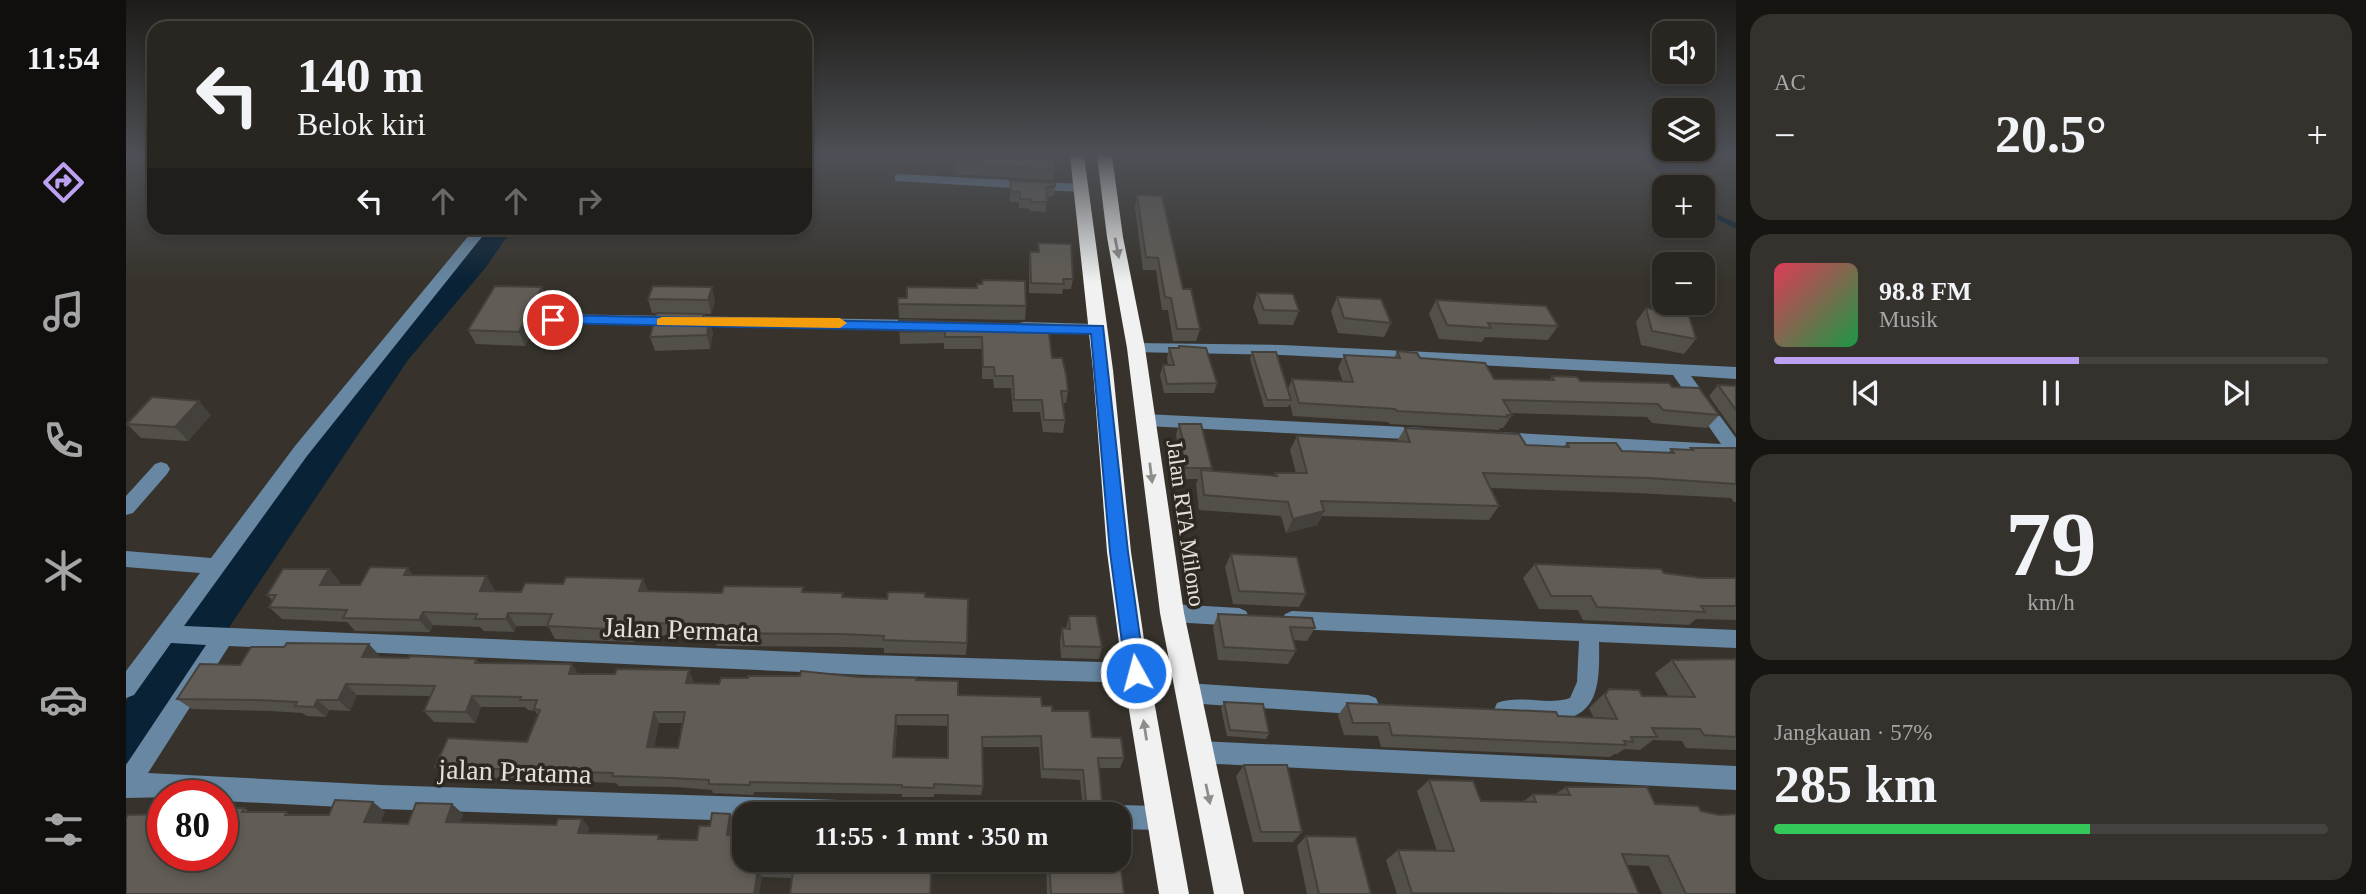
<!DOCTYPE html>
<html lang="id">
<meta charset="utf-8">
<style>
:root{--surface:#292621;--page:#35322e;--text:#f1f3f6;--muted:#a5a5a5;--line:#45433f;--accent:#bca0f2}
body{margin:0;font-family:"Times New Roman",serif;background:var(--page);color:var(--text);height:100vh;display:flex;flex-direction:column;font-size:26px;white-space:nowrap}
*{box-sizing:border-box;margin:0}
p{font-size:23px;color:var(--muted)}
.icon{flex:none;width:38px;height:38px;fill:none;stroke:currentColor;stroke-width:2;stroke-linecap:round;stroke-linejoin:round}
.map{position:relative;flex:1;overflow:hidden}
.drawer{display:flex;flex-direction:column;gap:14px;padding:14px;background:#171512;width:630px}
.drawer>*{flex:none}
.banner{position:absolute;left:21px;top:21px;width:665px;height:214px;border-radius:21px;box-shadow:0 4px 10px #0003,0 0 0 2px var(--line);background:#292621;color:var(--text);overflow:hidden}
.buttons{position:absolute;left:1526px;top:21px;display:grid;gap:14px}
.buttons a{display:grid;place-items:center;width:63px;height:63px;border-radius:14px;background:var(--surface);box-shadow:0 4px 10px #0003,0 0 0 2px var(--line);font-size:35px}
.speed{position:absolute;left:21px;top:780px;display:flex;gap:14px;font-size:35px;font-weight:700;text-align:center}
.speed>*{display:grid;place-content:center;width:91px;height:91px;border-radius:50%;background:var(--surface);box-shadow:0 4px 10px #0003,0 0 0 2px var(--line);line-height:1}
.speed .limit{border:10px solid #d22;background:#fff;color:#111}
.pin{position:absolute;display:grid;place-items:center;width:60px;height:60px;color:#fff;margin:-30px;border:4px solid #fff;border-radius:50%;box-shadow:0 2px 7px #0007}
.me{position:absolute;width:77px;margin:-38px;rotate:353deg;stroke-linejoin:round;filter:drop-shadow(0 0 5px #0008)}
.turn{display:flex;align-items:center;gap:24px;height:147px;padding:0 35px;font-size:32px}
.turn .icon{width:91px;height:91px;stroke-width:2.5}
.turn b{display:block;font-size:49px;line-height:60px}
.lanes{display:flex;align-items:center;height:66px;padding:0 35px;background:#0003;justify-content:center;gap:35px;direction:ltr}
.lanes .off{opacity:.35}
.big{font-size:52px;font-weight:700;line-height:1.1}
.drawer .tile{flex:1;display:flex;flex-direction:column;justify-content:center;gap:10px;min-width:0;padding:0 24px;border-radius:21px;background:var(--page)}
.drawer .dial{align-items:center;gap:0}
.dial b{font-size:91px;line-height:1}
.song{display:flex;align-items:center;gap:21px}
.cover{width:84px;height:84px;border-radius:10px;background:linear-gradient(135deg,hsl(350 70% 55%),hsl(140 70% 35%))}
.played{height:7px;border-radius:4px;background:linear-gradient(90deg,var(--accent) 55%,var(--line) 55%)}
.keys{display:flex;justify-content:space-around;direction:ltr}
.heat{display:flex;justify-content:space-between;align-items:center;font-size:38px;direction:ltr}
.charge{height:10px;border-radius:5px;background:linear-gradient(90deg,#34c759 57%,var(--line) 0)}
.trip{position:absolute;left:606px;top:802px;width:399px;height:70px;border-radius:21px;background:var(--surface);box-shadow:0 4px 10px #0003,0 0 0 2px var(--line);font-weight:700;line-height:70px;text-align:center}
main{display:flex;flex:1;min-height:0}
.tab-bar{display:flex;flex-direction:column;width:126px;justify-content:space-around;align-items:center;background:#100f0d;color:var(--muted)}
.tab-bar .icon{width:49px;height:49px}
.tab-bar .current{color:var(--accent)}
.tab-bar b{font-size:32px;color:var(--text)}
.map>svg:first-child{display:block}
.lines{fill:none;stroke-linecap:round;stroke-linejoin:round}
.stream-far1{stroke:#092236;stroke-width:5}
.stream{stroke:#092236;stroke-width:8}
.river{fill:#092236;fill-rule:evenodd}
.minor{fill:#6787a2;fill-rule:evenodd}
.highway{fill:#f1f1f1;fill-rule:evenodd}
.wall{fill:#534f49;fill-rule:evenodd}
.shaded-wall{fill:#44403c}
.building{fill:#615c55;stroke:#44403c;stroke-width:2;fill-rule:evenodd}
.oneway{fill:#8f8d8a}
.route{fill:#1a73e8;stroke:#114b97;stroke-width:2}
.slow{fill:#f59e0b}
.labels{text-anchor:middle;stroke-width:7;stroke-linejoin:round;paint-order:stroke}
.street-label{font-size:23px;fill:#e3e0db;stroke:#2d2922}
.near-street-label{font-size:28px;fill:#e3e0db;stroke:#2d2922}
</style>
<main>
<nav class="tab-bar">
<b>11:54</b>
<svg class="icon current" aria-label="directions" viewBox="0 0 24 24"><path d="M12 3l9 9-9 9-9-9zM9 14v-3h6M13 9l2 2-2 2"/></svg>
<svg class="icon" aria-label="music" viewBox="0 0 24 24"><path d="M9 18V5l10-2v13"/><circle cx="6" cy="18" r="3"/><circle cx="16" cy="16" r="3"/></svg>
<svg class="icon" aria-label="phone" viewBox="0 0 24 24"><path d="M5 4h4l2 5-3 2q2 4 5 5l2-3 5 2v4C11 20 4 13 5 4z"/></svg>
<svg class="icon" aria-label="climate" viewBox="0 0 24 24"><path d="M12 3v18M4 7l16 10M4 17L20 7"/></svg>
<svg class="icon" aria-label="car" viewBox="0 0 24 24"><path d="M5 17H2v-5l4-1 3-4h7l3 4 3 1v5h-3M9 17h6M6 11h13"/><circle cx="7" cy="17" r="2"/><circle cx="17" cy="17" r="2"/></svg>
<svg class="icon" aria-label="filters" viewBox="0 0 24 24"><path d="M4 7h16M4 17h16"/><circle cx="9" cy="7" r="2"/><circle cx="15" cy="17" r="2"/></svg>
</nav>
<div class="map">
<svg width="1610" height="894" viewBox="0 0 1610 894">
<rect width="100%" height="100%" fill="#37332c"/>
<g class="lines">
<path class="stream-far1" d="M1524 156 1546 187
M1577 210 1610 226"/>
<path class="stream" d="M0 707 22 710"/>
<path class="river" d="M359 228H387L360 267 282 360 17 756 0 763V701L258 344 326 269Z"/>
<path class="minor" d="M774 174 955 184 961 188 955 192 769 181V175Z
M349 228H363L181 456 58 626 742 655 1010 663 1018 666 1021 673 1018 680 1010 683 742 675 103 646 22 773 255 785 776 802 784 806 788 814H618V821L255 809 96 801V796L0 798V765L80 645 45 643 8 695 0 698V671L74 573 0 567V551L85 558 169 446Z
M427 314 797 320 805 325 797 330 422 322 419 319Z
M898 322 972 324 980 329 972 334 893 331 890 327 893 323Z
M1010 343 1156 345 1610 367V379L1565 376 1610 438V458L1372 444 1366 443 1363 438 1366 433 1372 432 1595 444 1547 375 1156 355 1004 352 1002 348 1004 344Z
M1019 414 1299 428 1305 430 1308 434 1305 438 1299 440 1019 426 1010 420Z
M35 462 41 464 44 469 41 474 7 513 0 515V496L29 464Z
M1046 604 1113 608 1120 611 1123 617 1120 623 1113 626 1046 622 1039 619 1036 613 1039 607Z
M1166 611 1610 630V648L1473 642C1474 691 1472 722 1414 722 1400 721 1384 722 1371 717L1368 710 1371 703C1394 694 1420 706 1444 698L1451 682 1453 641 1166 629 1159 626 1156 620 1159 614Z
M1061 683 1242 695 1250 698 1253 705 1250 712 1242 715 1061 703 1053 700 1050 693 1053 686Z
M1073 741 1610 766V790L1073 763 1065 760 1062 752 1065 744Z
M992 805 1034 806 1042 810 1046 818 1042 826 1034 830 992 829V814H981L984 809Z"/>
<path class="highway" d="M944 156H958L987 370 1005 552 1023 673 1063 894H1033L997 673 981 552 967 370Z
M971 156H986L997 237 1019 348 1058 613 1118 894H1088L1034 613 1001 348 981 237Z"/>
</g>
<path class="wall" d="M830 156 928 169 927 180 830 174Z
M884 181 929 186 928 196 921 197 920 212 904 211V209L893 208V202H884Z
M1011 195 1057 289 1074 329 1070 341H1047L1042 310H1036L1030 270H1017L1009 207Z
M912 243 947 279 945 289H937L936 294 903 293V262L904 252H912Z
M527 286 589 301 585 314H578L579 319H583L587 333 584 349 529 351 524 337 530 313H526L522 299Z
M1131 293 1173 311 1167 325 1133 324 1127 307Z
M1211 297 1265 323 1258 337 1212 333 1205 311Z
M772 298 900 306 899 320 773 318Z
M1310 300 1432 326 1422 340 1359 337 1356 342 1313 339 1303 314Z
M422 301 399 346 350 344 342 330Z
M1520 308 1570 339 1558 354 1515 345 1510 322Z
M773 320 922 325 926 358 942 391 940 403H937L939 420 937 433 917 432 914 412H887L885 388H868L867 379H856V349H818V343L774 344Z
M1053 346 1091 383 1088 393H1038L1034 375 1037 365H1042L1041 358 1043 348H1052Z
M1271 351 1368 379 1424 380 1426 376 1454 381 1546 387 1593 415 1581 428 1526 423 1521 417 1385 413 1386 415 1377 428H1374L1373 430 1264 424 1262 422 1167 416 1164 404 1162 407H1138L1124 359 1126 352 1162 389 1166 379 1217 382 1212 368 1218 355 1268 358Z
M1592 385 1610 386V434L1583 396Z
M85 415 62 441 15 438 1 424Z
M1053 424 1086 468 1085 471 1148 476 1149 473H1170L1164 450 1171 436 1271 441 1279 428 1400 445 1437 447 1441 443 1496 451 1542 453 1545 449 1563 450 1565 448H1610V502H1608L1605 498 1510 493 1365 488 1373 506 1363 520 1196 516 1191 525 1160 533 1155 516 1073 510 1070 484 1072 479H1056L1051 457 1053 451 1050 435Z
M1105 554 1180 594 1173 607 1107 604 1099 567Z
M1409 564 1538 573 1576 578H1610V620L1570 619 1563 625 1457 620 1452 610 1413 609 1397 578Z
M203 569 214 582 213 585H234L287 575 360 576 368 589V591L395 592 437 584 517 579 522 591 596 593H717V597L761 599 799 597 841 643 840 655 758 653V648L718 647 591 646 587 637 510 635 508 642 429 639 422 626H390L388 632 358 631 354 627 307 625 304 632 229 631 221 622 156 619 143 607 146 600 141 595Z
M1092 614 1189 628 1181 641 1167 640 1170 651 1162 664 1092 660 1087 627Z
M943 616 976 647 973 659 935 658 934 641 936 628 940 629Z
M158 647 253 655 252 658 350 659 353 663 446 664 452 674H489L563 670 567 681V683L593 684 622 678 733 677 790 680 832 695 916 706 926 711 998 758 994 768H973L976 802 973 811H957L954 780 915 778 913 747H856L857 786 855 795 808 794V797H776V794L628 792 627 795 587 793 586 790 550 787 493 786 490 783 319 777 309 767 401 742 412 715 409 711 402 710 399 707H355L349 723 308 722 298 711 304 696 231 695 224 711 203 710 200 717 181 716 176 713 144 711 66 709 51 699 114 665ZM533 723H557L552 748 528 747ZM771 725 822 726V758L769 757Z
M1610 659V750L1560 748 1556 741 1527 740 1514 750 1498 749 1491 754H1488L1484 757 1255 747 1252 736 1218 735 1212 715 1221 703 1468 718 1463 708 1483 689 1516 696 1543 697 1529 673 1546 660Z
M1098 702 1143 733 1140 739 1101 736 1095 708Z
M1118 765 1176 832 1167 842H1127L1110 776Z
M1303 780 1355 801 1397 802 1407 794 1428 795 1440 787 1529 804 1610 894H1536L1523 866 1501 865 1513 894H1271L1260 860 1272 850 1311 851 1291 791Z
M247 802 259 812 254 823 282 824 337 814 334 822 430 825 456 819 463 828 462 833 536 839 571 840 584 826 604 814 609 823 607 835 618 859H806L666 878 37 856 118 808 124 812H160L164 815H203Z
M1180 836 1245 894H1181L1171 846Z
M920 859H992L998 894H921Z"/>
<path class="shaded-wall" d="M416 287 422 301 399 346 393 332Z
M586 287 589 301 585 314 582 300Z
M583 319 587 333 584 349 581 335Z
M73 401 85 415 62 441 49 427Z
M1198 511 1191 525 1160 533 1167 519Z
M282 568 292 581 278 575Z
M203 569 214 582 206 598 194 585Z
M360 576 368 589 362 604 354 591Z
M517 579 522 592 513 591Z
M297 612 307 625 304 632 293 620Z
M382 613 390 626 388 632 380 619Z
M504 623 510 635 508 642 502 630Z
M243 644 253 655 247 668 236 657Z
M446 664 453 675 443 674Z
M563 670 567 681 565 694 560 683Z
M220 684 231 695 224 711 212 700Z
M346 696 355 707 349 723 340 712Z
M191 700 203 710 200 717 188 707Z
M528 712 533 723 526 757 521 747Z
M770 715 771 725 768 767 767 757Z
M247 802 259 812 251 832 238 822Z
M326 804 337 814 331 832 320 822Z
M604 814 609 823 606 845 601 835Z
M456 819 463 828 460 842 452 833Z
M632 869 636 878 633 894H628Z"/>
<path class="building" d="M830 156H927L928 169 830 163Z
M884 181 929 183V186L920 187 921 202H905V199H894V192H885Z
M1011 195 1036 196 1057 289H1065L1074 329H1051L1045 298 1039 297 1032 258 1020 257Z
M912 243 945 244 947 279H937L938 284 905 283 904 252H913Z
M857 280 899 281 900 306 772 304V298H781V287L851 288V284H856Z
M369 286 416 287 393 332 342 330Z
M527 286 586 287 582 300 522 299Z
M1131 293 1167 294 1173 311 1138 310Z
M1211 297 1255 299 1265 323 1218 318Z
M1310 300 1420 306 1432 326 1362 323 1365 328 1321 325Z
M1520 308 1563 316 1570 339 1526 331Z
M530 313 578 314 576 319H583L581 335 524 337Z
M773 320 922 325 926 358H936L940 374 942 391H935L939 420H918L916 400H888L887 376H869L868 367H857L856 337H819V331L774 332Z
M1053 346 1080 348 1091 383 1041 384 1037 365H1048L1043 348H1053Z
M1271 351 1291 353 1294 358 1359 363 1368 379 1428 380 1426 376 1451 377 1454 381 1543 383 1546 387 1573 388 1593 415 1537 410 1532 404 1377 400 1386 415H1381L1382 417 1271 411 1269 409 1173 403 1166 379 1227 382 1218 355 1274 358Z
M1126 352H1150L1165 400H1141Z
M1592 385 1610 386V410Z
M26 397 73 401 49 427 1 424Z
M1053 424H1075L1086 468H1060L1055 445H1058Z
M1279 428 1393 434 1400 445 1443 447 1441 443H1490L1496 451 1548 453 1545 449 1567 450 1565 448H1610V484L1523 478 1357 473 1373 506 1195 501 1198 511 1167 519 1162 502 1078 495 1075 470 1151 476 1149 473H1181L1171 436 1284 442Z
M1105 554 1171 557 1180 594 1113 591Z
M1409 564 1535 569 1538 573 1576 578H1610V606H1575L1579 612 1471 607 1465 596H1425Z
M244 567 282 568 278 575 360 576 354 591 395 592 399 583 437 584 440 577 517 579 513 591 596 593 598 586 677 587 676 592 717 593 716 597 761 599 762 592 799 593V597L842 599 841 643 757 640 758 636 716 634 586 633 588 624 504 623 502 630 421 626 426 614 382 613 380 619H349L351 614 297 612 293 620 217 618 221 610 143 607 150 595H141L157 569H203L194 585H234Z
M1092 614 1186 618 1189 628 1164 627 1170 651 1098 647Z
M943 616H970L976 647 938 646 936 628 944 629Z
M161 643 243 644 236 657 283 658 284 656 350 659 349 663 446 664 443 674H489L491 669 563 670 560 683 593 684 595 678H622V676H674L675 671 733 677 790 678V680L832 681V695L915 697 916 706H926V711H963L966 737 995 738 998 758H972L976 802 960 801 957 770 917 769 915 736 856 737 857 786 808 784V788L776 787V785L624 782V785L583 784V780L545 778 486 776 487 773 309 767 322 738 401 742 414 710 408 709 411 700H394L395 697 346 696 340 712 298 711 309 686 220 684 212 700H191L188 707 169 706 171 702 131 700 51 699 74 664 114 665 125 647H158ZM528 712H559L552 748 521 747ZM770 715H822V758L767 757Z
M1610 659V737L1578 735 1574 729 1526 728 1531 737H1505L1507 742 1498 741 1500 745 1266 735 1263 723H1227L1221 703 1430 712 1432 716 1491 719 1479 695 1483 689 1513 690 1516 696 1569 697 1546 660Z
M1098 702 1137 704 1143 733 1104 730Z
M1118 765H1161L1176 832H1135Z
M1303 780 1347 781 1355 801 1410 802 1407 794 1444 795 1440 787H1521L1529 804 1572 806 1575 811 1593 815 1610 814V894H1560L1542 856 1496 854 1513 894 1286 893 1272 850 1328 851Z
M209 800 247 802 238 822 282 824 290 803 326 804 320 822 430 825 432 819H456L452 833 533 835 532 839 571 840 573 826H584L586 813 604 814 601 835 618 836V859H806L804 894H664L667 870 632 869 628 894H0V818L2 815 37 814V856H96V808H118L116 812H160L159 815H203Z
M1180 836 1230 837 1245 894H1193Z
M992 844 998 894H925L923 859H992Z"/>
<defs><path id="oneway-solid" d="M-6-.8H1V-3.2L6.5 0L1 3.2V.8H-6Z" transform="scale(1.75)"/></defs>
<g class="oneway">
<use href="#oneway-solid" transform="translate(991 248) rotate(79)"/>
<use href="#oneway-solid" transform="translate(1025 473) rotate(83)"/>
<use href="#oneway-solid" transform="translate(1019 730) rotate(-99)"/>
<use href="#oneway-solid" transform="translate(1082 794) rotate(78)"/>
</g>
<linearGradient id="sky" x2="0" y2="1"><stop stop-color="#1e1c18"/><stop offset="0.55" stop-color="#4d5056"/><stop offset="1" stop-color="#4d5056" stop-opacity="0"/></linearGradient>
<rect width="1610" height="282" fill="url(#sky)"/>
<path class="route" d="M427 315 977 326 1002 552 1019 673 1016 679 1010 682 1003 679 1000 673 984 552 965 334 422 323 420 320Z"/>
<path class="slow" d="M536 317 714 318 721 323 714 328 531 325V319Z"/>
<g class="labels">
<g class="street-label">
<text transform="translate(1060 523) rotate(82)" y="8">Jalan RTA Milono</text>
</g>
<g class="near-street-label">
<text transform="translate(555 629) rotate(2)" y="10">Jalan Permata</text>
<text transform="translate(389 771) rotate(2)" y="10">jalan Pratama</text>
</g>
</g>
</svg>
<div class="buttons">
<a><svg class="icon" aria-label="sound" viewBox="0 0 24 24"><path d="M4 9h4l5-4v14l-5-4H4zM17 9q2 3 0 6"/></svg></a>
<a><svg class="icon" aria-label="layers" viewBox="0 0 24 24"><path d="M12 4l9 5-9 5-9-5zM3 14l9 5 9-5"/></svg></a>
<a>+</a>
<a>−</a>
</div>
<div class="speed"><div class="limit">80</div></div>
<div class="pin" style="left:427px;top:320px;background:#d93025"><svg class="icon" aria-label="arrive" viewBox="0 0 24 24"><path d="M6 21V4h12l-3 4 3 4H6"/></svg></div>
<svg class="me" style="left:1010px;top:673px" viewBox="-20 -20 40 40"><circle r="17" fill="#1a73e8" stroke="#fff" stroke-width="3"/><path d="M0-11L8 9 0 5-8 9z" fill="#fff"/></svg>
<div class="trip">11:55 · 1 mnt · 350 m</div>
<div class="banner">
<div class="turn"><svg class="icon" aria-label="left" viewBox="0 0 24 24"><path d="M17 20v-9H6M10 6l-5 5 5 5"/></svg><div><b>140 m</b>Belok kiri</div></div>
<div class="lanes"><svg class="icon" aria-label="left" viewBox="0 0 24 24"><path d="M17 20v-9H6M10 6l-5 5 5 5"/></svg><svg class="icon off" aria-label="ahead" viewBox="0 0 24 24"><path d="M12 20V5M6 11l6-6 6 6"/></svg><svg class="icon off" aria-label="ahead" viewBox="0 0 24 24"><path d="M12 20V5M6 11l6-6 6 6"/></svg><svg class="icon off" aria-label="right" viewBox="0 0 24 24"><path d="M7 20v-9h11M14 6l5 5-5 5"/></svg></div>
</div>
</div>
<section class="drawer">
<div class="tile"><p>AC</p>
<div class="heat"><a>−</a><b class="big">20.5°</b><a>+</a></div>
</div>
<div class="tile">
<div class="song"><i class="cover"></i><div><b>98.8 FM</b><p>Musik</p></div></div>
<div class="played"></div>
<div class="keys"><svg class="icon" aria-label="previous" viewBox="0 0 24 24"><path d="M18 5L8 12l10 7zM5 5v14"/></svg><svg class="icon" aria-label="pause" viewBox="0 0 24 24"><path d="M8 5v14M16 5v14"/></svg><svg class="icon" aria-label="next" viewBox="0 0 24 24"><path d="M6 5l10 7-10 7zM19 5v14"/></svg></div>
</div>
<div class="tile dial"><b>79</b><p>km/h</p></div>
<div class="tile"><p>Jangkauan · 57%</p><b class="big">285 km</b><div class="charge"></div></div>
</section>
</main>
